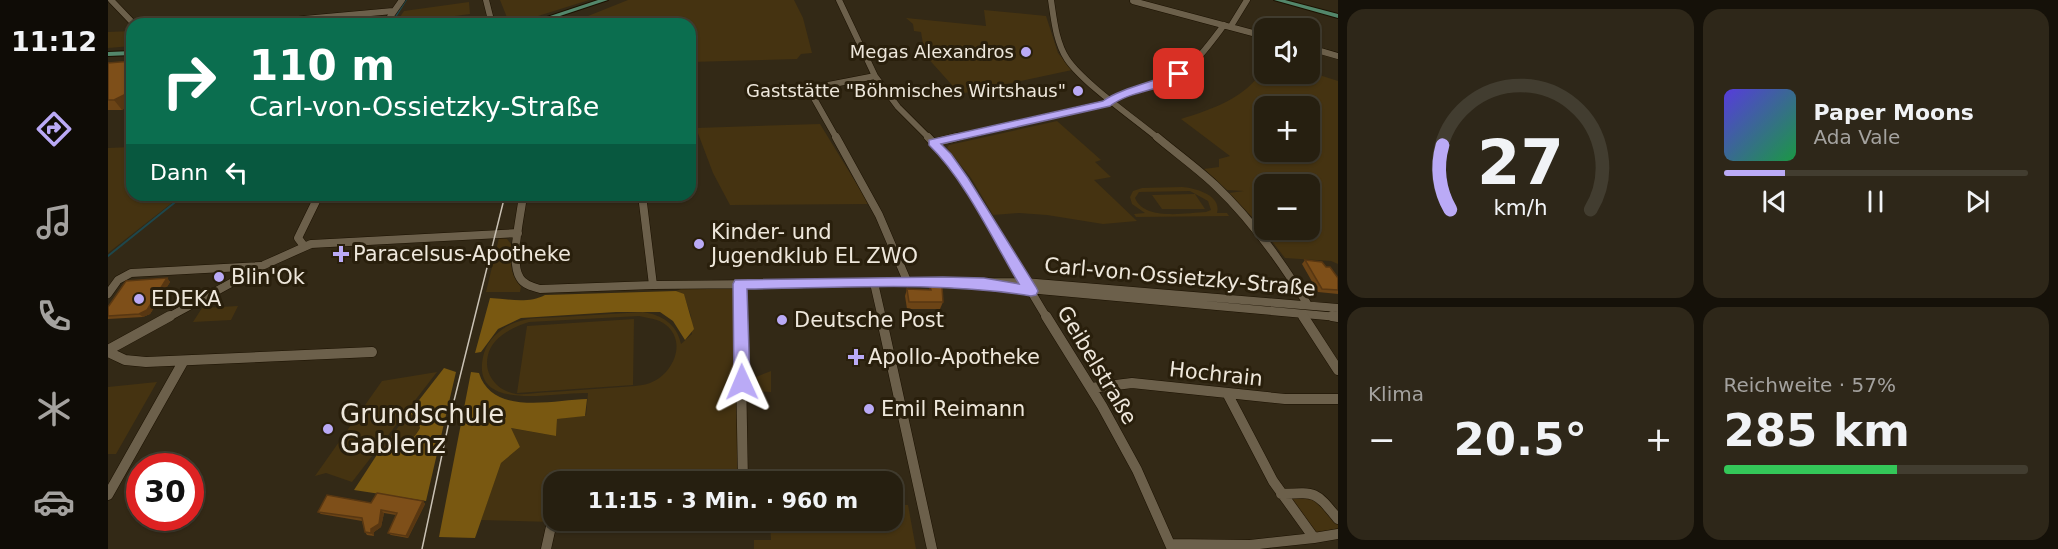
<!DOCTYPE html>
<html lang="de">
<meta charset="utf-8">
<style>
:root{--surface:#261f10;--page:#2e2719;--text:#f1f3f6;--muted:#a4a29f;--line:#423d30;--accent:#baaaf6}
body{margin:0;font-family:"DejaVu Sans",sans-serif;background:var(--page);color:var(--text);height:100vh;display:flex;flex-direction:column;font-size:22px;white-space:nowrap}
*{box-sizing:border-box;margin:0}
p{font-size:20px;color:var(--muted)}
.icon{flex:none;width:33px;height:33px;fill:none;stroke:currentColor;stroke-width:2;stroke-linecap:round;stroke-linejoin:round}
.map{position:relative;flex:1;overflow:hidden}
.details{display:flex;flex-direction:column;gap:9px;padding:9px;background:#151109;width:720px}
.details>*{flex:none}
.top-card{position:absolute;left:18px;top:18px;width:570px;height:183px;border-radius:18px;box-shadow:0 2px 4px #0004,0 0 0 2px var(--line);background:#0b6e4f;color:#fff;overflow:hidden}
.controls{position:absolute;left:1146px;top:18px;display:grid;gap:12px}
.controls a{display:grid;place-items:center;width:66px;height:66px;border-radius:12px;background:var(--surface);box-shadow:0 2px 4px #0004,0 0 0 2px var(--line);font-size:30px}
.speed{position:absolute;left:18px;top:453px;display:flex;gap:12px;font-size:30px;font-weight:700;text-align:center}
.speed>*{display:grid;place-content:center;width:78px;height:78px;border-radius:50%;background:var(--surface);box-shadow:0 2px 4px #0004,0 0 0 2px var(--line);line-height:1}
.speed .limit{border:9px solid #d22;background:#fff;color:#111}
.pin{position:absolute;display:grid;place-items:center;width:51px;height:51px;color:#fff;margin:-26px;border-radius:12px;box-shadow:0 3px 9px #0006}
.me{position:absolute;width:66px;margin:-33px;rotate:359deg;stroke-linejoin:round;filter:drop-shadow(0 0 4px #0008)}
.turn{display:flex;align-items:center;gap:21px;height:126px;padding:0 24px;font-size:27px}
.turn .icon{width:78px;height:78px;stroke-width:2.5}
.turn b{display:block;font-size:42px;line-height:51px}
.then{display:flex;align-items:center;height:57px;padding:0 24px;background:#0003;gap:12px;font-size:22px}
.big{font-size:45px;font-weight:800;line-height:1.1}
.details .widget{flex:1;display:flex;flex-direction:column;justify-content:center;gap:9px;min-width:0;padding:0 21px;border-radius:18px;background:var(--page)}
.details .dial{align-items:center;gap:0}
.dial svg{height:156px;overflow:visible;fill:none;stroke:var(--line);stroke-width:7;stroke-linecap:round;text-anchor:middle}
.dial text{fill:var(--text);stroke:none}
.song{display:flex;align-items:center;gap:18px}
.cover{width:72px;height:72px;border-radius:9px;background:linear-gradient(135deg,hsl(250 70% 55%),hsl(140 70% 35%))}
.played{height:6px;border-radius:3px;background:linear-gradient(90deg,var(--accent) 20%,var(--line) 20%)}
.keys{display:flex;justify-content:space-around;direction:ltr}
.heat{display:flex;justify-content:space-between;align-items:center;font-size:33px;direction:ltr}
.charge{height:9px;border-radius:4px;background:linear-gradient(90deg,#34c759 57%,var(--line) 0)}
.details .tiles{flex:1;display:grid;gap:9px;grid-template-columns:repeat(2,1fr)}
.trip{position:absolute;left:435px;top:471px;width:360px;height:60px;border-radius:18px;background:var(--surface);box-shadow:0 2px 4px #0004,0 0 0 2px var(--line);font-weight:800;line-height:60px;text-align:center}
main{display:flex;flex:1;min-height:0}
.menu{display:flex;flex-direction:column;width:108px;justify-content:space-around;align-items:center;background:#0f0c06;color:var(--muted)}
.menu .icon{width:42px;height:42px}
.menu .active{color:var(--accent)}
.menu b{font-size:27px;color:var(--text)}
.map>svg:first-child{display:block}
.green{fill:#453311;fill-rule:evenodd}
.forest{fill:#795811}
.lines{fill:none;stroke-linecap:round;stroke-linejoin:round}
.stream-far1{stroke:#1e474c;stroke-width:1.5}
.stream{stroke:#1e474c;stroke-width:2}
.minor-far2-casing{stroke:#1b1101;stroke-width:7}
.minor-far1-casing{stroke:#1b1101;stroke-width:9}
.minor-casing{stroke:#1b1101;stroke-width:11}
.major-casing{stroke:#1b1101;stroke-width:2}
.minor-far2{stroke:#6c604b;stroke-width:6}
.minor-far1{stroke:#6c604b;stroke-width:8}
.minor{stroke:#6c604b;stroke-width:10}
.major{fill:#53876b;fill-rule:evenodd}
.tram{stroke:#cac2b5;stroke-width:1.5}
.wall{fill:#6c4416}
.shaded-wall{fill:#583712}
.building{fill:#7e4f19;stroke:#583712;stroke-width:1.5}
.route{fill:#baaaf6;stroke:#796ea0;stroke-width:1.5}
.poi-dot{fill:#baaaf6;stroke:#291f0c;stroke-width:2}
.labels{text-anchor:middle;stroke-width:6;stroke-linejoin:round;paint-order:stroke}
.far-poi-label{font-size:18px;fill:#eee7db;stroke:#291f0c;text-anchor:end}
.poi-label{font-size:21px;fill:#eee7db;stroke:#291f0c;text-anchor:start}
.street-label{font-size:21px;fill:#eee7db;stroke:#291f0c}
.near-poi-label{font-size:26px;fill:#eee7db;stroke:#291f0c;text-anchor:start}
</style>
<main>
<nav class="menu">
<b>11:12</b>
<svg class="icon active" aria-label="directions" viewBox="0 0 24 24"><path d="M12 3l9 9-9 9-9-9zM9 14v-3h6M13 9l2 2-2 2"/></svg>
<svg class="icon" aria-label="music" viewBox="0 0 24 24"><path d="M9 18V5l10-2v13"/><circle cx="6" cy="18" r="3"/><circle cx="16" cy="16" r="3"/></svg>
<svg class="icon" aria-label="phone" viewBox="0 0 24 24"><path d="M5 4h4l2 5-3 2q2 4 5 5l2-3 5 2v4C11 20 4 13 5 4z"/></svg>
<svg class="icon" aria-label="climate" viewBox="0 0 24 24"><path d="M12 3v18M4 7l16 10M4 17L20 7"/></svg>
<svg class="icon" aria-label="car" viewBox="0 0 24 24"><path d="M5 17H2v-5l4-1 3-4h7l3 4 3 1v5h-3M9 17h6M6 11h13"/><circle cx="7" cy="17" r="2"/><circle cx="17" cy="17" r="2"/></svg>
</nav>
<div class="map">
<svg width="1230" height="549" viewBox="0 0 1230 549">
<rect width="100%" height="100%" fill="#332916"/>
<path class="green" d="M392 0H481L430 16 400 20Z
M520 0H686L695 18 704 53 693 54 689 59 582 62V24H460Z
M361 2 362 14 287 24 296 11Z
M876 10 938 16 950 53 964 70 852 94 817 55 813 32 806 31 805 24 798 18 878 26Z
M24 31V46L0 48V32Z
M1156 69V74L1202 72 1230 81V264L1223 261 1177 258 1163 240H1204L1196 230H1202V184H1156V217L1145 218 1121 193 1136 191 1119 190 1096 169 1111 167V159L1122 156 1073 119C1105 109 1137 98 1156 69ZM1156 106H1202V152H1156Z
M949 121 993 160 987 162 1003 177 986 180 1029 221 995 224 939 215 911 213 885 215 863 178 839 148 841 145Z
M712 124 761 204 622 205 605 173 588 128Z
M24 147V195H74L0 253V148Z
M1074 187C1087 188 1114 195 1109 213H1119L1121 216 1028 217 1026 214 1037 213 1024 204 1022 197 1025 191 1034 188ZM1082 191 1100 201 1103 210 1098 212C1078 213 1036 221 1027 198L1031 192Z
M1087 194 1097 209H1054L1044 195Z
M391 238 399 239 403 244C406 263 398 269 413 287L412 292H378Z
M573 284H632L635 481 446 482 444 522 373 520 393 463 412 447 402 428 448 436 449 419 478 415 480 393C448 391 359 415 376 353 381 337 397 325 412 321 425 317 440 318 453 317 480 315 508 314 535 312 554 315 569 324 573 344L584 334 583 316 576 295 568 291 573 289ZM531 316C540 318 551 319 558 325 580 343 564 375 542 383 537 385 532 385 527 386 500 388 472 390 445 392 433 392 420 395 408 394 389 391 375 374 380 355 384 337 405 327 421 322Z
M130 306 123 320 85 322 94 308Z
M526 319 525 385 409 393 419 326Z
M663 371V392L640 391 643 379Z
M329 372 244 482 218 473 207 476 274 381Z
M49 382 8 454H0V387Z
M301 413 309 418 312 428C302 446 291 447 273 450Z
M1200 492 1230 521V532L1208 535 1178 495Z
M785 505H800L808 549H646V540H663L662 521 784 520Z"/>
<path class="forest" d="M568 291 576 294 586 329 577 340 565 321 552 312H508L413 318 390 329 373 352 367 353 382 298C401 299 420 304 437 295Z
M336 368 348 372 318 501 246 490 272 450C291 447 302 446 312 428L309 418 301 413Z
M363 372 371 373C384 416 445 400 479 399L477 416 449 419 448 436 403 428 412 447 393 463 367 538 331 537Z"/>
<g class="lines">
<path class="stream-far1" d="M283 24 298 0"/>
<path class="stream" d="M0 256 76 195"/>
<g class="minor-far2-casing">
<path id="minor-far2" d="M3 0 26 24
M378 0 384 24
M731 0 767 76 790 107 822 139
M943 0C946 20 948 42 959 59 975 83 1027 119 1051 139
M1025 1 1156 36
M141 24 285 11
M277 24 294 0
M1123 26 1139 0
M1202 48 1230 56
M729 139 703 93 705 88 767 76
M842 139 999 103C1013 93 1031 90 1047 85 1082 73 1095 53 1116 25"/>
</g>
<g class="minor-far1-casing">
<path id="minor-far1" d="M728 137 771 215 800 283
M820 137C869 186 902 259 939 318
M1049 137C1068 153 1089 168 1107 185 1144 220 1173 261 1200 305
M825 143 849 137
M415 195C413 216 401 261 412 278 416 285 425 287 432 289L545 285 916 282 1230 308
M534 195 545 285
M196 246 190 238 211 195
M766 283 774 318
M632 284 633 318
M897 287 1230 317
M0 294 10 280 23 273 153 266
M1193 314 1196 318
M59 318 156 265 203 244 410 233"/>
</g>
<g class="minor-casing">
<path id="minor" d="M632 316 635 482
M773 316 824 549
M938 316 994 406 1029 470 1064 549
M1195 316 1230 370
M1224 316 1230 317
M0 350 62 316
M0 352 17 360 38 362 264 352
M983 388 1024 383 1177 399H1230
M1119 393 1165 481 1206 538 1230 534
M1173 494C1209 492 1207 491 1230 519
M0 495 75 362
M1062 544 1142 545 1206 538
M438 549 444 522 449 520"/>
</g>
<g class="major-casing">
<path id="major" d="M490 0H500L428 24H418Z
M1166 0H1177L1230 14V18Z
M24 51V55L0 56V52Z"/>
</g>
<use href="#minor-far2" class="minor-far2"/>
<use href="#minor-far1" class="minor-far1"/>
<use href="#minor" class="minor"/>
<use href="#major" class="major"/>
<path class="tram" d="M314 549 342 417 397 195"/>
</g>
<path class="wall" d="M24 61V104L14 110H0V63Z
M1156 216V223L1153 220Z
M1162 230H1185L1179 237H1169Z
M1197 260 1218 267 1230 278V294L1210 292 1194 264Z
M59 278 62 282 42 314 35 317 0 319V307Z
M822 287 835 302 832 309H799L797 296 799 289 821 290Z
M315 501 317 504 300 538 283 535 280 533 288 515 276 513 273 527 266 532V536L259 535 257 532 254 521 213 514 210 512 263 503Z"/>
<path class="shaded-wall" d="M24 86V104L14 110 6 100Z
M59 278 62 282 42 314 35 317 31 314Z
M315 501 317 504 300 538 298 536Z
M273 510 276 513 273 527 266 532V536L263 533V529Z"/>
<path class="building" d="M24 61V86L16 95 6 100H0V63Z
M1197 260 1214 262 1218 267H1222L1230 278V290L1214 289Z
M59 278 39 310 31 314 0 316V307L18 281Z
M822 287H834L835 302H801L799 289 823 290Z
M269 493 315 501 298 536 280 533 289 513 273 510 271 524 263 529V533L257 532 254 518 210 512 219 495 263 503Z"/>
<path class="route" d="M1068 72 1076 74C1056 92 1024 89 1002 106L833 144 843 154 860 178 928 287 930 291 928 295 923 296C830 281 734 288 639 289L642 382 640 387 634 389 629 387 626 382 625 284 627 280 835 277 876 278 911 284C885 240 857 180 821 145V140L995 101C1013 88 1046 82 1068 72Z"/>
<g class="poi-dot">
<circle cx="918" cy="52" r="6"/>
<circle cx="970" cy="91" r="6"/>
<circle cx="591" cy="244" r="6"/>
<path d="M230 245h6v6h6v6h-6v6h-6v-6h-6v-6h6z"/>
<circle cx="111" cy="277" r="6"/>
<circle cx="31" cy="299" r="6"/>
<circle cx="674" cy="320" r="6"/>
<path d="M745 348h6v6h6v6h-6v6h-6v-6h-6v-6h6z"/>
<circle cx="761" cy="409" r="6"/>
<circle cx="220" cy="429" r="6"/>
</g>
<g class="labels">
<g class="far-poi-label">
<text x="906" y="58">Megas Alexandros</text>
<text x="958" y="97">Gaststätte "Böhmisches Wirtshaus"</text>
</g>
<g class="poi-label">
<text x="603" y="239">Kinder- und<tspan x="603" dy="24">Jugendklub EL ZWO</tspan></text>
<text x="245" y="261">Paracelsus-Apotheke</text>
<text x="123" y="284">Blin'Ok</text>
<text x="43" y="306">EDEKA</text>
<text x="686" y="327">Deutsche Post</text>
<text x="760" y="364">Apollo-Apotheke</text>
<text x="773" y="416">Emil Reimann</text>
</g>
<g class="street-label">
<text transform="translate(1072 277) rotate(5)" y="7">Carl-von-Ossietzky-Straße</text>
<text transform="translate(989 365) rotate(59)" y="7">Geibelstraße</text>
<text transform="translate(1108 374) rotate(6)" y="7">Hochrain</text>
</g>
<g class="near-poi-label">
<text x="232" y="423">Grundschule<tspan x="232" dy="30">Gablenz</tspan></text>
</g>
</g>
</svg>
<div class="controls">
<a><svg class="icon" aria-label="sound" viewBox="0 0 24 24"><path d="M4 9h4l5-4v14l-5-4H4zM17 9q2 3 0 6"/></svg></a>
<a>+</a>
<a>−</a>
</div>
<div class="speed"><div class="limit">30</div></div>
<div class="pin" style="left:1071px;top:74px;background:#d93025"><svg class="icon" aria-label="arrive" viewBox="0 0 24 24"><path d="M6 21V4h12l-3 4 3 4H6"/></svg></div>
<svg class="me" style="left:634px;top:382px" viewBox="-20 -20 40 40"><path d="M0-17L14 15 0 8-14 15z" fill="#baaaf6" stroke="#fff" stroke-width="4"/></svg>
<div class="trip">11:15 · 3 Min. · 960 m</div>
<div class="top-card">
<div class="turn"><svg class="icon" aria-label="right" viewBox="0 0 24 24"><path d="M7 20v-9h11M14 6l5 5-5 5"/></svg><div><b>110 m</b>Carl-von-Ossietzky-Straße</div></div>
<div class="then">Dann<svg class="icon" aria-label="left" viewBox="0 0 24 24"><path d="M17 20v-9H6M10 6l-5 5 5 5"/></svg></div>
</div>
</div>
<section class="details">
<div class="tiles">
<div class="widget dial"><svg viewBox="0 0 100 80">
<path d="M14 69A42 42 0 1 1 86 69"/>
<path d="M14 69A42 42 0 0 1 10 36" stroke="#baaaf6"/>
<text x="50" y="56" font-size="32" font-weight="700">27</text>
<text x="50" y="72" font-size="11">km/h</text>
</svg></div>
<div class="widget">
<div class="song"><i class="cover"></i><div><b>Paper Moons</b><p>Ada Vale</p></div></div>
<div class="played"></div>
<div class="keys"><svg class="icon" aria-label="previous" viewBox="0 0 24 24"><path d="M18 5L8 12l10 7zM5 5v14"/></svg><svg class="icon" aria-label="pause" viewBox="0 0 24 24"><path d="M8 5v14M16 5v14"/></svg><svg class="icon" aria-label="next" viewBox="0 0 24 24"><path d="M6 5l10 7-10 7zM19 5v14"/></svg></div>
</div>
<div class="widget"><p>Klima</p>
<div class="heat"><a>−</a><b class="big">20.5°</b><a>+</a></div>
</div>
<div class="widget"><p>Reichweite · 57%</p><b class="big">285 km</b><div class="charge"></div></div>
</div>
</section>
</main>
